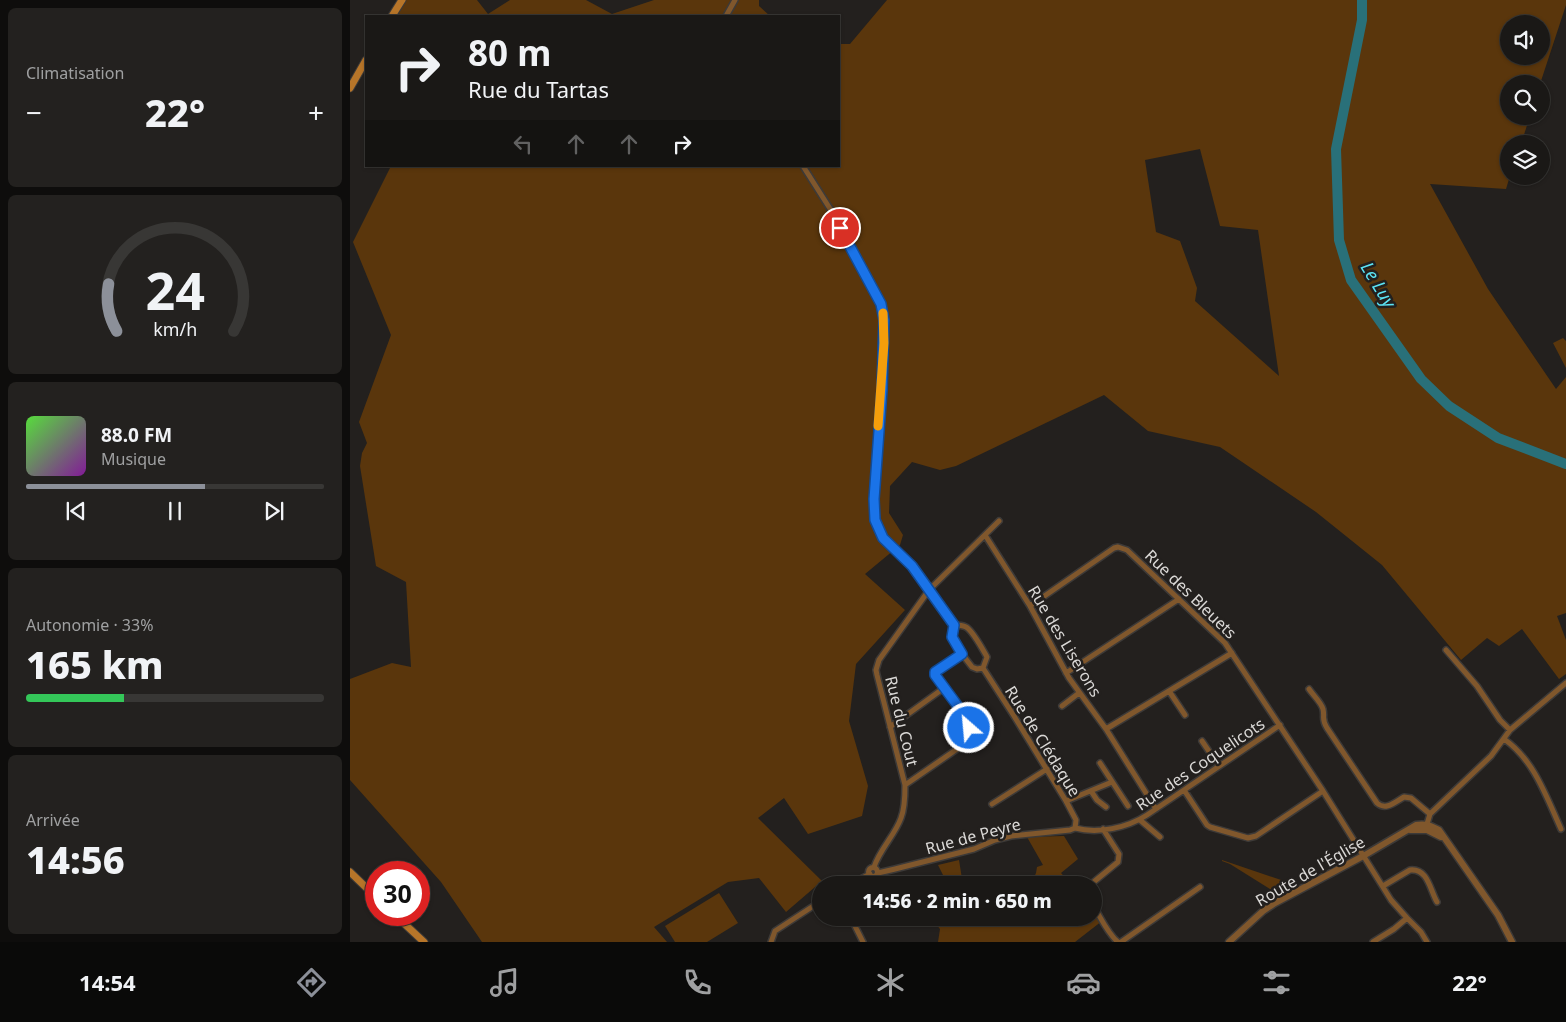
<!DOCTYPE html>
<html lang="fr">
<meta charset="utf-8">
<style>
:root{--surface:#1a1816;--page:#23211f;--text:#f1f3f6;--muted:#9fa0a1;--line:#383735;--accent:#8c9099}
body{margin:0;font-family:"Noto Sans",sans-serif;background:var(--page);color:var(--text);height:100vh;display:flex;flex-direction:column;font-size:19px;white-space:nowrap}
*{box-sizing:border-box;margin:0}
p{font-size:16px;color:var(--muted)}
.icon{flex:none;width:28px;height:28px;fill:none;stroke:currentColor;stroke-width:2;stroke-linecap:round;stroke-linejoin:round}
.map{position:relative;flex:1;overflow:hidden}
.panel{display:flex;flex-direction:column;gap:8px;padding:8px;background:#0e0d0c;width:350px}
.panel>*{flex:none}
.top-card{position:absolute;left:15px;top:15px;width:475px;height:152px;border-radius:0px;box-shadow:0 1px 4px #0004,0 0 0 1px var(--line);background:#1a1816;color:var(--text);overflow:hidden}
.fabs{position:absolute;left:1150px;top:15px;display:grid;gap:10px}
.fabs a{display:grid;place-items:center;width:50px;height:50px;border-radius:50%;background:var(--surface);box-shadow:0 1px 4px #0004,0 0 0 1px var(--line);font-size:25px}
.speed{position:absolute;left:15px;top:861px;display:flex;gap:10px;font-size:25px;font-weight:700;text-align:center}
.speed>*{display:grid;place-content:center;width:65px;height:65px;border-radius:50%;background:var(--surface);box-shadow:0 1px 4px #0004,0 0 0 1px var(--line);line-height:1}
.speed .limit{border:8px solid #d22;background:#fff;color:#111}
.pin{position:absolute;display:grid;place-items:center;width:42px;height:42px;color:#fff;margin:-21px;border:2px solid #fff;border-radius:50%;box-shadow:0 1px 5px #0007}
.me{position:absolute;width:55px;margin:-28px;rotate:333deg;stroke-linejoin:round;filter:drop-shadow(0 0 4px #0008)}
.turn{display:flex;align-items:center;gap:18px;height:105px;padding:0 20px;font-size:22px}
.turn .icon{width:65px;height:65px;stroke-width:2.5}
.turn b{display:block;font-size:35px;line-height:42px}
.lanes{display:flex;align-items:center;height:48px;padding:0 20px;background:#0003;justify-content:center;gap:25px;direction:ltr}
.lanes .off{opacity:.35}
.big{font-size:38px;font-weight:800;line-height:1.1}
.panel .card{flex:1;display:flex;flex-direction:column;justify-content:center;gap:8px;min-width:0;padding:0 18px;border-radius:8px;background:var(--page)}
.panel .dial{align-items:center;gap:0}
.dial svg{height:130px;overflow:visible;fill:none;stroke:var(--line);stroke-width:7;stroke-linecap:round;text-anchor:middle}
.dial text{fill:var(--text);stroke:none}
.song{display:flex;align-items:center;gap:15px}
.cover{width:60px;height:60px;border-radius:8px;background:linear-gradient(135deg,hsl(110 70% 55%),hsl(290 70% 35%))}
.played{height:5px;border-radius:2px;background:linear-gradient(90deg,var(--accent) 60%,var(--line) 60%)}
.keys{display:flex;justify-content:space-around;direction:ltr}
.heat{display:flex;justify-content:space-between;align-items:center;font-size:28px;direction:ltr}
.charge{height:8px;border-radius:4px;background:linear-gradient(90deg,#34c759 33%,var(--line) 0)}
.trip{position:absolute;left:462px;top:876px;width:290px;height:50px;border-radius:25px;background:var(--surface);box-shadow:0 1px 4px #0004,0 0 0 1px var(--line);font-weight:800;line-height:50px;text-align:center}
.dock{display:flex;height:80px;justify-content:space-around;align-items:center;background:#0a0a09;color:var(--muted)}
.dock .icon{width:35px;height:35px}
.dock .active{color:var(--accent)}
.dock b{font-size:22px;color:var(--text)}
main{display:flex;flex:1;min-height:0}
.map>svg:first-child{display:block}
.green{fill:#5a360c;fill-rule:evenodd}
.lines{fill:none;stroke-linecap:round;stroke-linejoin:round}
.river{stroke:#297079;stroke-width:10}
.minor-casing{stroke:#3d3a38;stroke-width:8}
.tertiary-casing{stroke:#3d3a38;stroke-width:9}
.secondary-casing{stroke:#3d3a38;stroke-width:9}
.minor{stroke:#80572c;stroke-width:5}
.tertiary{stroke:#80572c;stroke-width:6}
.secondary{stroke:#b77529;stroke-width:7}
.route-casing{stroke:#114b97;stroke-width:12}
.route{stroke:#1a73e8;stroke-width:9}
.slow{stroke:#f59e0b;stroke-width:9}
.labels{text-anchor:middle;stroke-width:5;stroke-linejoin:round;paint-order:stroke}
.street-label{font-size:16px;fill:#dad8d6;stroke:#23201e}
.water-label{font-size:18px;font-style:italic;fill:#5ce3f4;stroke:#23201e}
</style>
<main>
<section class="panel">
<div class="card"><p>Climatisation</p>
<div class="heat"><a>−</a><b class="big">22°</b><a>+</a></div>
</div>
<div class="card dial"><svg viewBox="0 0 100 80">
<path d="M14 69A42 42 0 1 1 86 69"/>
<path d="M14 69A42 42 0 0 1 9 40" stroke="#8c9099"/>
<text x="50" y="56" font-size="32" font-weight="700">24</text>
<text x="50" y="72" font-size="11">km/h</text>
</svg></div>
<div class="card">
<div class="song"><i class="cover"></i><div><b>88.0 FM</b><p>Musique</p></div></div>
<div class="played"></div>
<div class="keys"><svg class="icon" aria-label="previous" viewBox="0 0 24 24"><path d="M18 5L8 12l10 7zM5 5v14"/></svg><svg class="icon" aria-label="pause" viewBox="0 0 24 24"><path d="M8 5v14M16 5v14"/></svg><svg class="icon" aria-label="next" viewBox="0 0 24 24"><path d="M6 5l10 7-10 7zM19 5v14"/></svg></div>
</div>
<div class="card"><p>Autonomie · 33%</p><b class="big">165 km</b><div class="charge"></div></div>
<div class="card"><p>Arrivée</p><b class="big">14:56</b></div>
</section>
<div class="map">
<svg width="1216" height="942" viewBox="0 0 1216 942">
<rect width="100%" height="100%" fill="#23201e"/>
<path class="green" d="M55 0H127L138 14 160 0H236L262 14 304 0H409V6L420 16H46Z
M537 0H1216V5L1190 84H1159V116H1180L1171 144H1159V176H1160L1156 189 1080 184 1138 289 1206 389 1216 377V613L1207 616 1216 640V674L1209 679 1172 629 1149 646 1137 638 1111 660 1032 565 966 512 870 447 798 431 754 395 606 466 590 470 562 462 540 486 539 513 553 535 550 545 515 574 555 610 506 664 499 721 518 786 512 816 458 834 434 798 408 818 472 881 436 912 409 878 378 882 304 927 317 942H132L91 882 0 780V679L42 663 61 667 56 582 26 566 10 466 12 453 17 443 9 422 41 335 3 242 41 166H489V44H500ZM1159 24H1191V56H1159ZM850 149 870 226 908 230 929 376 845 301 847 288 830 241 806 232 795 160Z
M1213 338 1216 341V368L1203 343Z
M714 836 728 859 711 873 722 885H675L682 882 686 873 687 867 693 865 677 837Z
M609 860 613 885H598L588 865Z
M872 860 949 886 935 893 926 887 923 891 880 864 872 861Z
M369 893 388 923 357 942H325L315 926Z
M744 911 752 921 725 942H588L590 929 584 922 576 918H625C633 923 642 924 652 922L654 918H744Z"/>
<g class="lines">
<path class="river" d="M1012 0V20L986 149 989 240 1001 280 1071 379 1099 406 1148 438 1216 464"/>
<g class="minor-casing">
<path id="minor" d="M376 16 385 0
M453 166 484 215 503 254 531 304 533 315 532 389 524 499C525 543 540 538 563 567 578 586 590 606 604 625 608 625 612 625 616 627 623 631 633 650 637 657L633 668 664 716 716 801 726 820 725 828
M635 535 680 606 719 678 756 729 806 809
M680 606 764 548 768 547 777 550 875 643 973 791 1041 900 1057 918 1071 932 1077 942
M604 625 602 637 612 654 622 667 627 669 633 668
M1096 650 1127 686 1150 720 1160 730
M716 673 829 599
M959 689C963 695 971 702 973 709 975 718 971 718 977 728L1027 803C1036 811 1045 802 1054 797L1061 798 1080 814
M819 691 835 715
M712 706 729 693
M540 727 594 688 585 675V672L612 654
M756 729 882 653
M1154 739C1184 760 1196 796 1211 829
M852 741 869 766
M750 763 778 806
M555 785 610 747 619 728 620 724 618 720 594 688
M834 790 857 825 860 827 898 838 906 836 973 791
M741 791 747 800 756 807
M716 801 762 782
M642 804 697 769
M790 820 810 837
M1077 824 1080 814 1141 756 1160 730 1216 683
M725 828C748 834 777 828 797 815L930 725
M524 867C530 849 545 835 551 818 555 808 555 796 555 785L527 675 526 670 529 660 579 590 649 521
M518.5 872a4.5 4.5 0 1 1 9 0a4.5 4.5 0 1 1-9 0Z
M528 873 545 869 624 849 645 840 661 836 720 830 725 828
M499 885 520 874
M740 885 768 862 769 854 753 829
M1033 886 1060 870C1078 868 1080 890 1087 902
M744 907C751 918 758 934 768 942
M501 918 513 942
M421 942 425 931 471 901
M771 942 850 887
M1023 942 1044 929 1057 918"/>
</g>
<g class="tertiary-casing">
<path id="tertiary" d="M1060 830H1077L1091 837
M879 942 913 911 925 903 1015 855 1066 825C1076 823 1081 826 1089 830L1148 915 1162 942"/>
</g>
<g class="secondary-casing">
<path id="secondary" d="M42 16 52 0
M0 88 16 60
M0 872 26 897
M45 915 74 942"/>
</g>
<use href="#minor" class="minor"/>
<use href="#tertiary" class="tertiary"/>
<use href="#secondary" class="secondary"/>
</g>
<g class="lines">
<g class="route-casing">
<path id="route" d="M490 228 531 304 534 320 532 390 524 499 525 520 533 538 562 566 604 625 602 637 612 654 585 672V675L618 720 620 724 619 728"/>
</g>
<use href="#route" class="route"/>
<path class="slow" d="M528 426 534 343 533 313"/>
</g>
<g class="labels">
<g class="street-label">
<text transform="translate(841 594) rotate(44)" y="6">Rue des Bleuets</text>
<text transform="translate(715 641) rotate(59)" y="6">Rue des Liserons</text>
<text transform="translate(552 721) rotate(76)" y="6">Rue du Cout</text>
<text transform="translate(693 741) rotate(58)" y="6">Rue de Clédaque</text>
<text transform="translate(850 764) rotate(-34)" y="6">Rue des Coquelicots</text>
<text transform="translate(623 836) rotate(-15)" y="6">Rue de Peyre</text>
<text transform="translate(960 871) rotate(-30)" y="6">Route de l'Église</text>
</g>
<g class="water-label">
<text transform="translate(1028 285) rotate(59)" y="6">Le Luy</text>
</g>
</g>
</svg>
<div class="fabs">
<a><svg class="icon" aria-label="sound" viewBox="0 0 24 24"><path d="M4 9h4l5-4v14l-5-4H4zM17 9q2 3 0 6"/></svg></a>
<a><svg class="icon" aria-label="search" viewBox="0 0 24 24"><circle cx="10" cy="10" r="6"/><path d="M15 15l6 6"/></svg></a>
<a><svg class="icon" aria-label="layers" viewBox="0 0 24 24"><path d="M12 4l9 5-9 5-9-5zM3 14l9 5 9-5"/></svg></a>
</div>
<div class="speed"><div class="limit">30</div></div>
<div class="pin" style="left:490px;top:228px;background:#d93025"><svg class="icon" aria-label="arrive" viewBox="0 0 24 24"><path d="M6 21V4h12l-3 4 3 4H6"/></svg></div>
<svg class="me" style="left:619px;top:728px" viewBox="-20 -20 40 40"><circle r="17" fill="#1a73e8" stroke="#fff" stroke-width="3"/><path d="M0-11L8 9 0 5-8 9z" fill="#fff"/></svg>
<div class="trip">14:56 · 2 min · 650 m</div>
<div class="top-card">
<div class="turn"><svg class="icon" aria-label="right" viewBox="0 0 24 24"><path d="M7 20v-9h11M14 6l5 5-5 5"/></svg><div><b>80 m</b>Rue du Tartas</div></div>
<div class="lanes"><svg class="icon off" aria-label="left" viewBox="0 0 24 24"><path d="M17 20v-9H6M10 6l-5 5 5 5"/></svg><svg class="icon off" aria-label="ahead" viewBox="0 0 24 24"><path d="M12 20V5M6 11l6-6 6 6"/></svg><svg class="icon off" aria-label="ahead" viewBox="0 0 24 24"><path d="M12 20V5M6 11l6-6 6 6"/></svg><svg class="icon" aria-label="right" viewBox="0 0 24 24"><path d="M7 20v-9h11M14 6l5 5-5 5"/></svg></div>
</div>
</div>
</main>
<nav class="dock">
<b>14:54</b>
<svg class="icon active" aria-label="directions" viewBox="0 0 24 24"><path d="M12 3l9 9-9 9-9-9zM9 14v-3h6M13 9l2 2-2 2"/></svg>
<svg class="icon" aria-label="music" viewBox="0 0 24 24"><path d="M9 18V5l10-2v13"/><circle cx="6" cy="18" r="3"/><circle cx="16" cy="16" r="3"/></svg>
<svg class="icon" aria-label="phone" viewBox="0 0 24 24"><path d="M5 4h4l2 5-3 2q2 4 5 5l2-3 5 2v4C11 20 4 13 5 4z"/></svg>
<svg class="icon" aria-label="climate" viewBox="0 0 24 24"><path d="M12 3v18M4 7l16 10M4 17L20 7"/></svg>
<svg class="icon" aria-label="car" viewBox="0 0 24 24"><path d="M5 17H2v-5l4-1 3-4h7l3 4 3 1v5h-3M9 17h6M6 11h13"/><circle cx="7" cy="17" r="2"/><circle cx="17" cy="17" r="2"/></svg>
<svg class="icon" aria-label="filters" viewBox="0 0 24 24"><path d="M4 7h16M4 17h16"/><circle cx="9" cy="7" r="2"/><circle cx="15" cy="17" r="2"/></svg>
<b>22°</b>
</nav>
